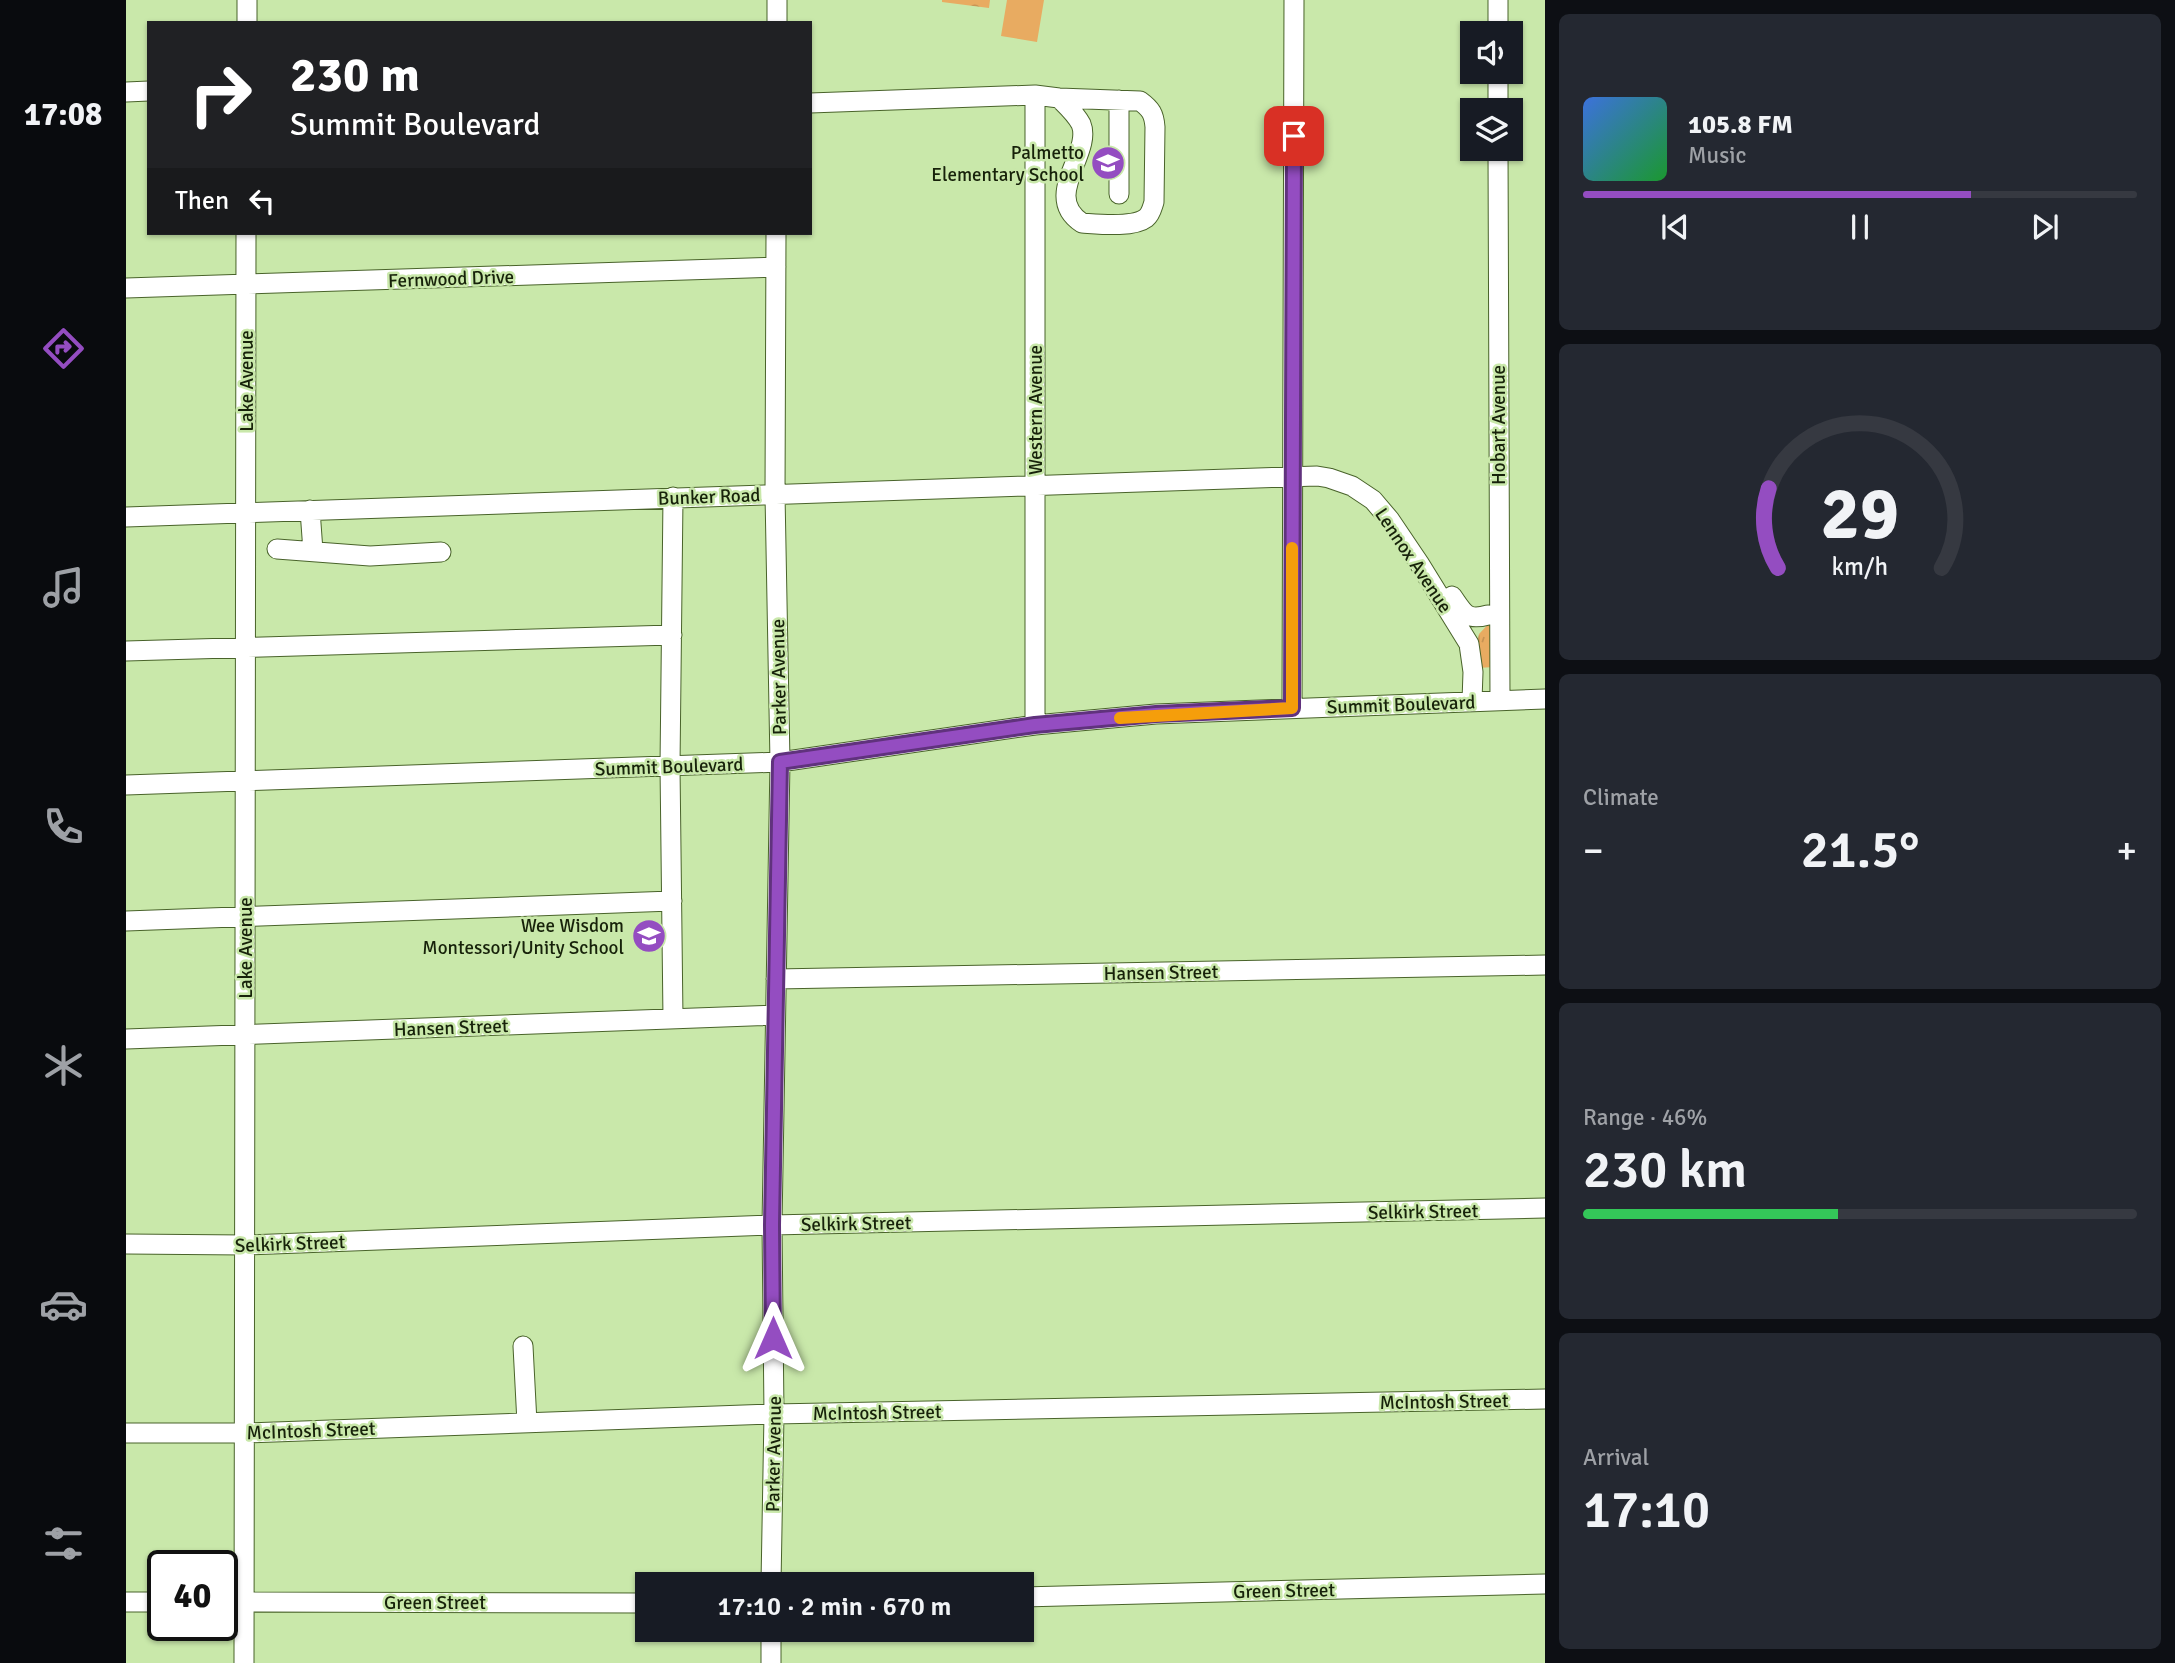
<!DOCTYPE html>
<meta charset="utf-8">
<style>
:root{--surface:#171b24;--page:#242831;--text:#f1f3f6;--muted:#9ea1a6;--line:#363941;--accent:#944dc1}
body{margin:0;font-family:Signika,sans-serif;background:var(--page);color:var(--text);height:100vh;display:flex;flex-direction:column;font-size:26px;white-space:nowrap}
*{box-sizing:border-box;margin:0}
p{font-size:23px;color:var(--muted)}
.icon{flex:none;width:38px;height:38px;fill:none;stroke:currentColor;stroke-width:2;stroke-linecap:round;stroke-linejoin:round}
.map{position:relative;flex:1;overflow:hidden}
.details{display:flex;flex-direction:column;gap:14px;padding:14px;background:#0d0f14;width:630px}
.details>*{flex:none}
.guide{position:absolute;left:21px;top:21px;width:665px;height:214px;border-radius:0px;box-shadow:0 2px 5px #0004;background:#202124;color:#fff;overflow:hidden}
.tools{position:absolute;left:1334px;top:21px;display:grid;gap:14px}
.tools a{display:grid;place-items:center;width:63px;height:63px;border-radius:0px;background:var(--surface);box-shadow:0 2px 5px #0004;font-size:35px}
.speed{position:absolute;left:21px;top:1550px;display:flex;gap:14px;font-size:35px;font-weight:700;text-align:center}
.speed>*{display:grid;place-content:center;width:91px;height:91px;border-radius:50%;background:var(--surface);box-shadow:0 2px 5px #0004;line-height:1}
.speed .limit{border:4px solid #111;border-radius:10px;background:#fff;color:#111}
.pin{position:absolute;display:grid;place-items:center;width:60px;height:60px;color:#fff;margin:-30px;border-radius:14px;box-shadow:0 4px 10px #0006}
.me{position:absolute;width:77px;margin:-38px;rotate:0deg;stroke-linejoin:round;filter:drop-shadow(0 0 5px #0008)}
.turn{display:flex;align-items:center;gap:24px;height:147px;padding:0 28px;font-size:32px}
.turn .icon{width:91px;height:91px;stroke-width:2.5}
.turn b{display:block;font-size:49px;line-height:60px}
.then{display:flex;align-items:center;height:66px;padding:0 28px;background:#0003;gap:14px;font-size:26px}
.big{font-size:52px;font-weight:600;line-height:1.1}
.details .widget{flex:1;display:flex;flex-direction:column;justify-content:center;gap:10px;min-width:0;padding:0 24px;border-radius:10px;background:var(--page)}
.details .dial{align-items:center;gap:0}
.dial svg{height:182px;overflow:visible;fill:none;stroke:var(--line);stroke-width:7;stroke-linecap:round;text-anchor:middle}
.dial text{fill:var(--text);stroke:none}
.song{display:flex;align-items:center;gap:21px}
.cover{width:84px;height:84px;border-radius:10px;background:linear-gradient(135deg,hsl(220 70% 55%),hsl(130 70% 35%))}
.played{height:7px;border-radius:4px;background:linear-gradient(90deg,var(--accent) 70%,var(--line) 70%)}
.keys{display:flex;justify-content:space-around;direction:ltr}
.heat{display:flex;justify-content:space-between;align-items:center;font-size:38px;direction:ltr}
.charge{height:10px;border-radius:5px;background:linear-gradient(90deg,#34c759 46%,var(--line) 0)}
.trip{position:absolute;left:509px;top:1572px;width:399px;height:70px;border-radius:0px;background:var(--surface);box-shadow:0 2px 5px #0004;font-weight:600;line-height:70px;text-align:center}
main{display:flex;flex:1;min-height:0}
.tabs{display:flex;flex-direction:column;width:126px;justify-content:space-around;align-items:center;background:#090b0e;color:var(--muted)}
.tabs .icon{width:49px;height:49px}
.tabs .current{color:var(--accent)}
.tabs b{font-size:32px;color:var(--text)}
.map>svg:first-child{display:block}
.grass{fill:url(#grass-tufts)}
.park{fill:url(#park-crowns)}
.pitch{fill:#e8ab61}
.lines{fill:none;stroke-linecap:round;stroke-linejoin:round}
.minor-casing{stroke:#49632a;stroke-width:21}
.minor{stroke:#fff;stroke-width:19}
.route-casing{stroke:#60327d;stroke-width:18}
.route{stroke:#944dc1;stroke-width:12}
.slow{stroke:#f59e0b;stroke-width:12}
.labels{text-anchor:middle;stroke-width:5;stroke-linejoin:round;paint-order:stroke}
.poi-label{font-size:19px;fill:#17220a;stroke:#c9e8aa;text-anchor:end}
.street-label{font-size:19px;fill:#17220a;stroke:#c9e8aa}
</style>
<main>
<nav class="tabs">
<b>17:08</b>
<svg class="icon current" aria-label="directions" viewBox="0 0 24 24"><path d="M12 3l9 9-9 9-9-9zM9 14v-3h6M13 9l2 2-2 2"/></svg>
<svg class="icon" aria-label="music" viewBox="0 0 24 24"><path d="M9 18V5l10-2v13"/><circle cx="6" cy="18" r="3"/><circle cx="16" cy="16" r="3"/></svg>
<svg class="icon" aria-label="phone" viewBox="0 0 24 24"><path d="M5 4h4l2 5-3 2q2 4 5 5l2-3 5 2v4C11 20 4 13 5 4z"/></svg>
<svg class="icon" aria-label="climate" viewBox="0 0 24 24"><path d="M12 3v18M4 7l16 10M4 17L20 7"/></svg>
<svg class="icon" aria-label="car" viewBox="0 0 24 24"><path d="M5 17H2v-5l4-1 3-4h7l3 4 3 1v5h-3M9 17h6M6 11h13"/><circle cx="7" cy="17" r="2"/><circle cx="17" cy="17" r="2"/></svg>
<svg class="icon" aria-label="filters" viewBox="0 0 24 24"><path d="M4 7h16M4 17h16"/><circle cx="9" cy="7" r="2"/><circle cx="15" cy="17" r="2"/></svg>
</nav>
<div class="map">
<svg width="1419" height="1663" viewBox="0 0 1419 1663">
<defs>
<pattern id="grass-tufts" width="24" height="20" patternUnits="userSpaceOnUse" patternTransform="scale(1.75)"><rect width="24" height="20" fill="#e8ab61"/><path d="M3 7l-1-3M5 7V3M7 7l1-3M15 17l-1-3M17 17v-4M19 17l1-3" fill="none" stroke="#c69353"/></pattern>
<pattern id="park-crowns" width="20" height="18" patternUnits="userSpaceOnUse" patternTransform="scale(1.75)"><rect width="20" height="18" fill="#e8ab61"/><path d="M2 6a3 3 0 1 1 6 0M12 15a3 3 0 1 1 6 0" fill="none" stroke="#c69353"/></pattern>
</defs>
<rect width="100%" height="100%" fill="#c9e8aa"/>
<path class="grass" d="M1367 619 1368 667 1352 668 1351 643 1353 634Z"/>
<path class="park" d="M816 0H864L863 8 816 2Z"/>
<path class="pitch" d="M881 0H918L911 42 875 36Z"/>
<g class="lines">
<g class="minor-casing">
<path id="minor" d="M1372 0V33
M121 23V0
M651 23V0
M1372 72V110
M0 92 23 91
M684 103 909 95 933 98 1014 101C1025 109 1028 114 1029 127L1028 202C1026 208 1025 214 1020 218 1007 228 972 224 956 223 915 196 967 153 955 124 950 114 941 106 933 98
M1372 149 1374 700
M993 194V100
M0 288 650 267
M184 510 187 551
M0 517 1191 476 1203 478 1226 486 1247 500 1264 520 1293 563 1343 644 1347 672 1346 701
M151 549 244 556 315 552
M1326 596C1338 613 1340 621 1362 615
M0 651 546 635
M1166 708 1168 0
M909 725V95
M0 785 654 762 909 725 1030 714 1419 699
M0 921 546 901
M650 979 1419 965
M547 1019 544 766 547 497
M0 1039 649 1015
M0 1244 119 1245 646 1225 1419 1208
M397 1346 401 1423
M0 1433H119L648 1414 1419 1399
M645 1584 648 1414 646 1225 654 762 649 494 650 233
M896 1597 1419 1584
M0 1602H37
M96 1602 522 1603
M118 1663 120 233
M645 1663V1629"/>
</g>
<use href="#minor" class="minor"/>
</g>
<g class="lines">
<g class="route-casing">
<path id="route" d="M647 1338 646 1225 654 762 909 725 1030 714 1166 708 1168 136"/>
</g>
<use href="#route" class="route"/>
<path class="slow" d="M994 718 1166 708V548"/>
</g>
<defs>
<g id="school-disc" transform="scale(1.75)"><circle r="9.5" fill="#944dc1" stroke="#c9e8aa"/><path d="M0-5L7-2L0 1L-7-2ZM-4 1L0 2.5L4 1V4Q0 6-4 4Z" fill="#fff"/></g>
</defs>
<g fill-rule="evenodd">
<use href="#school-disc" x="982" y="163"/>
<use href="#school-disc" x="523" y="936"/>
</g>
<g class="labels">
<g class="poi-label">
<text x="958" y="159">Palmetto<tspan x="958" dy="22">Elementary School</tspan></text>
<text x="498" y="932">Wee Wisdom<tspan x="498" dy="22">Montessori/Unity School</tspan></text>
</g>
<g class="street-label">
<text transform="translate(325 278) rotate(-2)" y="7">Fernwood Drive</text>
<text transform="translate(120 381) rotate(-90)" y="7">Lake Avenue</text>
<text transform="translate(909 410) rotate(-90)" y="7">Western Avenue</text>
<text transform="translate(1372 425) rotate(-90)" y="7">Hobart Avenue</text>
<text transform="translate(583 496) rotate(-2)" y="7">Bunker Road</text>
<text transform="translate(1288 560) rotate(56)" y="7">Lennox Avenue</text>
<text transform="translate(652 677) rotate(-91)" y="7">Parker Avenue</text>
<text transform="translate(1275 704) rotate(-2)" y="7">Summit Boulevard</text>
<text transform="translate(543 766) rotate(-2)" y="7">Summit Boulevard</text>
<text transform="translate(119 948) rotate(-90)" y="7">Lake Avenue</text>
<text transform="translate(1035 972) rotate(-1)" y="7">Hansen Street</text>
<text transform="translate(325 1027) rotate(-2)" y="7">Hansen Street</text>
<text transform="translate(1297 1211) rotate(-1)" y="7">Selkirk Street</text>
<text transform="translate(730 1223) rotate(-1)" y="7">Selkirk Street</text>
<text transform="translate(164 1243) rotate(-2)" y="7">Selkirk Street</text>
<text transform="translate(1318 1401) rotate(-1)" y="7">McIntosh Street</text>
<text transform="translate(751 1412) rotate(-1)" y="7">McIntosh Street</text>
<text transform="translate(185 1430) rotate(-2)" y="7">McIntosh Street</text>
<text transform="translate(647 1454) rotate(-89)" y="7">Parker Avenue</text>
<text transform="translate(1158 1590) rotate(-1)" y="7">Green Street</text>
<text x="309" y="1609">Green Street</text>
</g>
</g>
</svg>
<div class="tools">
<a><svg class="icon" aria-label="sound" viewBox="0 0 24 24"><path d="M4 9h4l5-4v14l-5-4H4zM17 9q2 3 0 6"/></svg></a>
<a><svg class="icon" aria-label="layers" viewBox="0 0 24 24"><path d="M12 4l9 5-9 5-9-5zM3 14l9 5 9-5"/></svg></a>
</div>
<div class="speed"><div class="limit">40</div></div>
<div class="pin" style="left:1168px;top:136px;background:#d93025"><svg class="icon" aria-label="arrive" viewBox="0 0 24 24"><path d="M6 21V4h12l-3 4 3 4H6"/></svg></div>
<svg class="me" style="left:647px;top:1338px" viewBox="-20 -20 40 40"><path d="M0-17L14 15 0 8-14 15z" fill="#944dc1" stroke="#fff" stroke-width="4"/></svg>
<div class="trip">17:10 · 2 min · 670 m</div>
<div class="guide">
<div class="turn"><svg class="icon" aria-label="right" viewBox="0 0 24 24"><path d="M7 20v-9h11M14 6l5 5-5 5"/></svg><div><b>230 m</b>Summit Boulevard</div></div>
<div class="then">Then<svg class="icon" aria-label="left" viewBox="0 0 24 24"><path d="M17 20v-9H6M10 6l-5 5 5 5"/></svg></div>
</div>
</div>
<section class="details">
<div class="widget">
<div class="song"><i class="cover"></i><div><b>105.8 FM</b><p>Music</p></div></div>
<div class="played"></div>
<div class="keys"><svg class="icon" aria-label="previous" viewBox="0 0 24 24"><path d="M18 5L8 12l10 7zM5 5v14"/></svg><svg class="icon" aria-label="pause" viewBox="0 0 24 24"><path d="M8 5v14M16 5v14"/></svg><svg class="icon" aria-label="next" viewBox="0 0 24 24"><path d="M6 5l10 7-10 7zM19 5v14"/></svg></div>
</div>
<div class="widget dial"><svg viewBox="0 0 100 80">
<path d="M14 69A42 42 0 1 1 86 69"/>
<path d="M14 69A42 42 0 0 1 10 34" stroke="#944dc1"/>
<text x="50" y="56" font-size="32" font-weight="700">29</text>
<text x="50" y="72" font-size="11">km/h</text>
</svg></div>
<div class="widget"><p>Climate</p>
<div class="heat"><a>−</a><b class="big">21.5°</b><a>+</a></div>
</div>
<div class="widget"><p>Range · 46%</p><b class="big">230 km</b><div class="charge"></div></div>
<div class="widget"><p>Arrival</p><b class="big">17:10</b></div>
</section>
</main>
